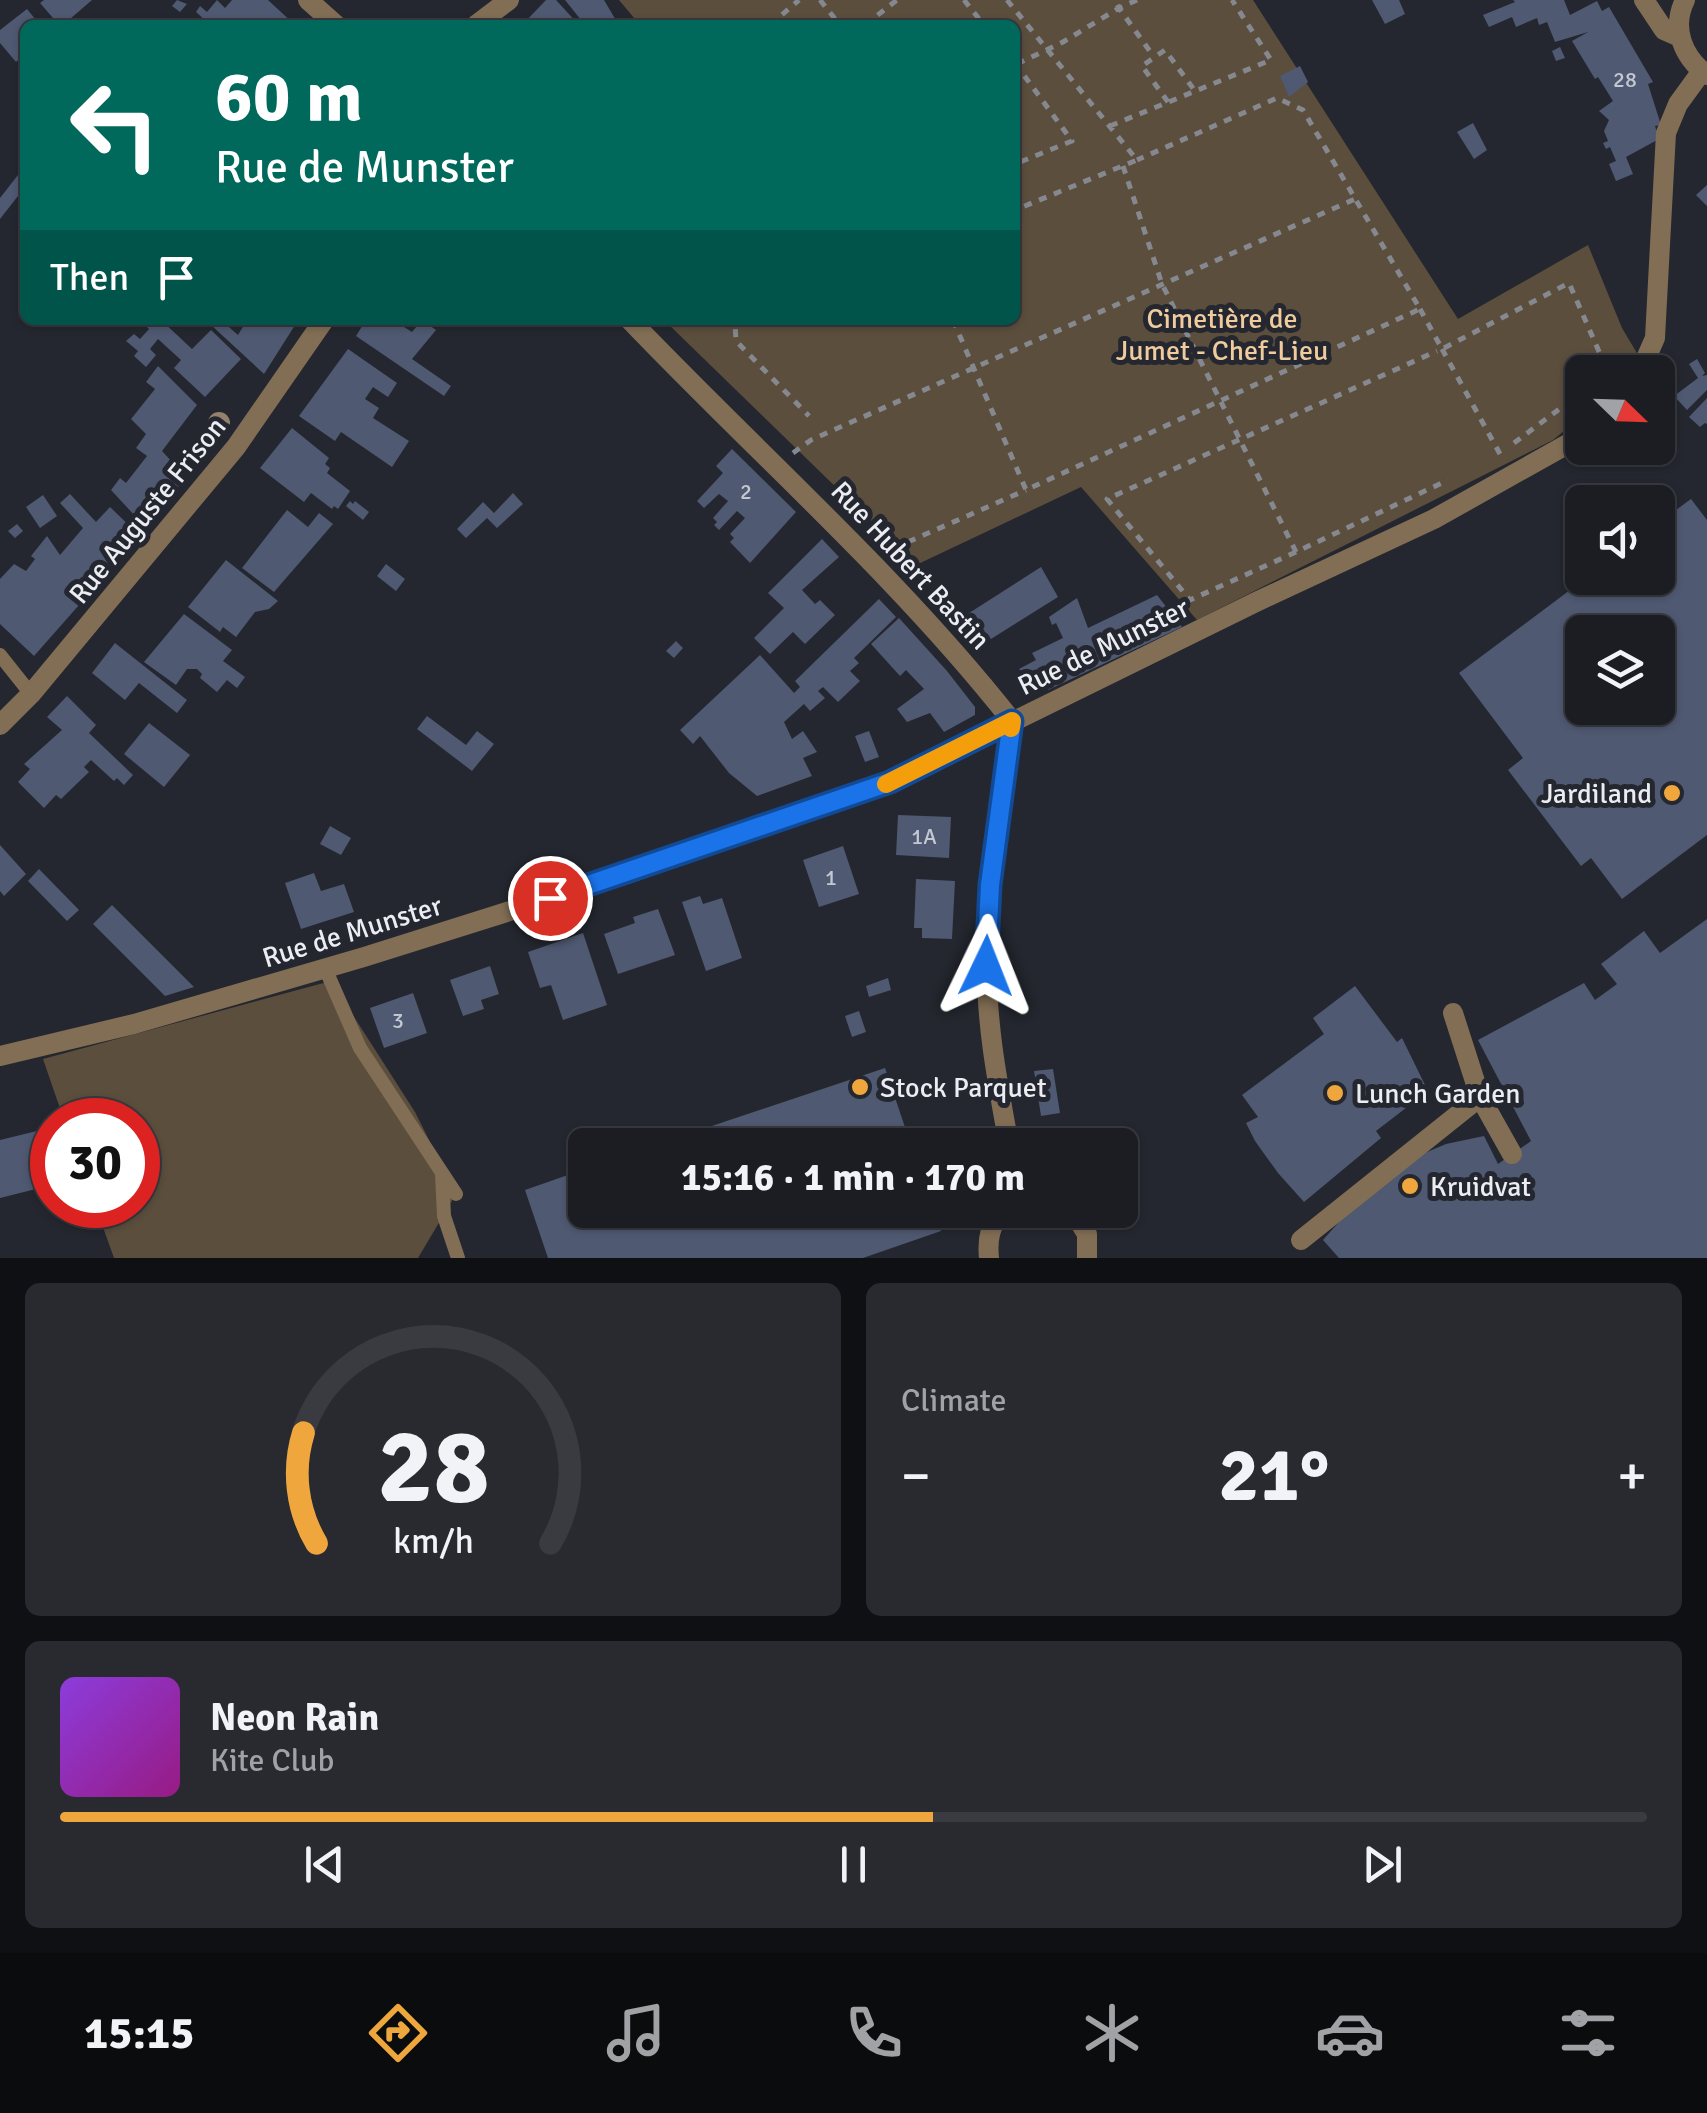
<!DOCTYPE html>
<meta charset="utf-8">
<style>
:root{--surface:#1b1d23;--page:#282a30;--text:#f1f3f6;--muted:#a0a2a6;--line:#393b41;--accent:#efa73d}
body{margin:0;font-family:Signika,sans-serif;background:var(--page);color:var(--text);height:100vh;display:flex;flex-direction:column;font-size:38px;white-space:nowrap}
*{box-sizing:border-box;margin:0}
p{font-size:32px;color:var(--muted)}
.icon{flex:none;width:55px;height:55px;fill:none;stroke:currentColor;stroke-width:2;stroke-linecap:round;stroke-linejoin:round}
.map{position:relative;height:1258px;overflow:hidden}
.sheet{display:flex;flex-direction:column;gap:25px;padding:25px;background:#0f1013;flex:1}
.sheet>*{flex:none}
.top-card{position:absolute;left:20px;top:20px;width:1000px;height:305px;border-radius:15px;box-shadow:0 2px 8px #0004,0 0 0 2px var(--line);background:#00695c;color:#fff;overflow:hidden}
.needle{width:65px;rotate:113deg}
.controls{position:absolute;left:1565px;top:355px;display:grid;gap:20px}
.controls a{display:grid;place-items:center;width:110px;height:110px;border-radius:15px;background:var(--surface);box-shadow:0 2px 8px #0004,0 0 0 2px var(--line);font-size:50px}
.speed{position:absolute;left:30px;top:1098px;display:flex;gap:20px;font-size:50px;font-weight:700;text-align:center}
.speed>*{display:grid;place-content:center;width:130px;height:130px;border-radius:50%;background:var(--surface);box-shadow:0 2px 8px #0004,0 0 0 2px var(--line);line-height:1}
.speed .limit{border:15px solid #d22;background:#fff;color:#111}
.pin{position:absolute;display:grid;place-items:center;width:85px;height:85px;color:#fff;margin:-42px;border:5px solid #fff;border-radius:50%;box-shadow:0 2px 10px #0007}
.me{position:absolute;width:110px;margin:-55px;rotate:2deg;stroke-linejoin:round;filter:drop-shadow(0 0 8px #0008)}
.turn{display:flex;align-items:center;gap:35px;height:210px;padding:0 30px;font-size:45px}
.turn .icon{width:130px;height:130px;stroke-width:2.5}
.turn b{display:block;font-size:70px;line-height:85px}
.then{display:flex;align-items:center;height:95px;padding:0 30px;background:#0003;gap:20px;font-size:38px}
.big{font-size:75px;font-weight:700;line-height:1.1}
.sheet .widget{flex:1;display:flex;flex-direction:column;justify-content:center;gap:15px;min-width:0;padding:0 35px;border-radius:15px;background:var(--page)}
.sheet .dial{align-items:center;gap:0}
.dial svg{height:260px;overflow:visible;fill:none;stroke:var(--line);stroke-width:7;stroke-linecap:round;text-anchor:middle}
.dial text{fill:var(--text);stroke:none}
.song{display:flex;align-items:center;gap:30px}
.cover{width:120px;height:120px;border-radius:15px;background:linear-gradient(135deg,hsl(270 70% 55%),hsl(310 70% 35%))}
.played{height:10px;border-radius:5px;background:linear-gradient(90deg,var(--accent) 55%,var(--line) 55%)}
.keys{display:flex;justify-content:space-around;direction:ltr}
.heat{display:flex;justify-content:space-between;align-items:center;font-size:55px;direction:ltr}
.sheet .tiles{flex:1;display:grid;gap:25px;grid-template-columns:1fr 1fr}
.widget:last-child{grid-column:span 2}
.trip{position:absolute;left:568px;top:1128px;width:570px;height:100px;border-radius:15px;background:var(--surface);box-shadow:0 2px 8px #0004,0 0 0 2px var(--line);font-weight:700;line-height:100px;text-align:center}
.dock{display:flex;height:160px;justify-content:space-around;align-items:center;background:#0b0c0e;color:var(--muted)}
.dock .icon{width:70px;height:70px}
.dock .current{color:var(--accent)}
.dock b{font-size:45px;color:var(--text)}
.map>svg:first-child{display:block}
.green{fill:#5b4e3d}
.building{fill:#4f5971;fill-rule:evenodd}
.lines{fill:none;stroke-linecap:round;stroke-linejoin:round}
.path{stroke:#86888f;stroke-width:5;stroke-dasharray:8 8;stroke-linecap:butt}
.lane{stroke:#826e54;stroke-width:14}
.street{stroke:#826e54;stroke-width:20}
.tree{fill:#94816c}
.route-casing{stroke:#114b97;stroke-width:25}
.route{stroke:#1a73e8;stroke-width:18}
.slow{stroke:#f59e0b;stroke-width:18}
.poi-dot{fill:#efa73d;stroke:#24272f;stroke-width:4}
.labels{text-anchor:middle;stroke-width:10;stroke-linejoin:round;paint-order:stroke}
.number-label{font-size:22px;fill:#c4c8d2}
.park-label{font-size:28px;fill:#efcb9e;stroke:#24272f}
.street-label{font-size:28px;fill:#ebedf3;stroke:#24272f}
.poi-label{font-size:28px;fill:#ebedf3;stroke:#24272f;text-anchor:start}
</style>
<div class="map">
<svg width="1707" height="1258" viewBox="0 0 1707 1258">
<rect width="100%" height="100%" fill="#24272f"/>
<path class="green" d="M619 0H1253L1458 319 1588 245 1622 328 1644 365 1635 372H1582V416L1553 440 1197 620 1081 487 916 565 664 320H1015V25H640Z
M331 981 415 1112 456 1194 418 1258H114L95 1205H138V1120H64L43 1059Z"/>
<path class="building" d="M44 0H92L63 25H59L40 3Z
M177 0 187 4 180 12 172 6Z
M217 0 225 8 232 0H268L295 25H210L196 12 200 6 207 12Z
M546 0H556L579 25H522Z
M565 0H604L617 22 585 25Z
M1372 0H1399L1405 14 1385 24Z
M1513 0H1564L1570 15 1597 1 1602 11 1609 7 1653 82 1648 84 1661 125 1655 126 1659 139 1626 157 1633 174 1616 181 1609 164 1616 161 1610 147 1606 149 1603 143 1608 141 1604 131 1609 120 1599 111 1613 101 1598 77 1595 79 1572 41 1588 32 1555 42 1547 22 1539 25 1537 18 1516 27 1512 17 1489 27 1483 15 1515 2Z
M27 9 40 25H25V54L16 62 0 43V30Z
M1560 47 1565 58 1556 61 1552 51Z
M1300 66 1308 82 1289 97 1280 76Z
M1473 123 1487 150 1474 159 1457 132Z
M25 166V187L0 219V198Z
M1707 185V206L1696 195Z
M140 320H161L192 349 211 330 241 359 205 397 174 368 181 360 158 339 150 349 156 355 146 367 134 356 138 351 126 341 134 334 140 339 149 329Z
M214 320H221L238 335 247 320 297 322 264 374 210 324Z
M366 320H393L412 332 422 320 436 330 412 359 451 386 444 396 356 336Z
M348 349 397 383 388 397 373 387 365 399 379 408 373 418 409 441 392 467 341 432 335 441 299 416Z
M1697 359 1705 373 1702 376 1707 375V390L1687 410 1674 396 1698 378 1689 364Z
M158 366 197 405 162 451 186 477 165 505 152 495 136 517 111 490 120 478 126 483 147 456 136 448 146 434 131 419 155 389 146 382Z
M1707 398V424L1705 423 1700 427 1689 417Z
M292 428 329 458 325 464 330 468 327 473 350 491 338 509 334 506 332 509 311 493 304 502 260 468Z
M732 449 796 512 750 563 730 542 734 538 730 534 745 518 737 511 719 530 714 525 717 522 713 518 728 501 719 494 704 508 697 501 723 473 716 466Z
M513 493 523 504 497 528 487 518 466 538 457 529 483 502 494 513Z
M70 494 96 522 110 507 140 536 34 656 0 624V579L14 564 26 571 35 559 31 556 47 536 60 555 83 528 60 503Z
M43 495 57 516 40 528 26 507Z
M1691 499 1707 520V835L1622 899 1591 858 1581 866 1508 770 1523 758 1459 673 1586 578H1658V523ZM1582 632H1658V708H1582Z
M350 501 353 504 355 501 369 512 363 520 346 506Z
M287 510 308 527 319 513 333 524 274 592 242 568Z
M17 524 23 531 15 538 8 531Z
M822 539 839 557 802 590 815 604 820 600 835 615 805 644 793 632 770 654 754 638 784 608 768 593Z
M226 560 278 601 269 609 255 612 236 637 223 627 220 632 188 607Z
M386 564 405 579 396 591 377 576Z
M1041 567 1058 597 991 639 966 615Z
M1157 595 1182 627 1048 690 1037 688 1019 669 1036 660 1032 653 1063 638 1056 623 1052 625 1049 617 1077 598 1088 628Z
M879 599 896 617 854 658 859 663 850 671 860 681 838 702 823 687 818 691 825 698 810 711 804 704 784 722 792 739 803 731 817 752 803 758 812 776 757 796 729 773 700 736 693 744 680 730 760 655 794 693 800 687 795 681Z
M184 614 232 650 223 661 245 677 237 688 227 680 217 692 200 678 202 674 197 669H187L176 685 144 662Z
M899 618 947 671 975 707V715L944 732 930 713 907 722 897 709 924 689 906 670 900 676 871 644Z
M676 641 683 648 674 658 666 651Z
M115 643 187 700 177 713 139 683 125 700 92 673Z
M67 696 96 725 89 733 133 775 124 785 117 778 114 781 91 760 84 767 89 772 61 799 56 795 44 808 18 782 30 769 24 764 62 730 47 717Z
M427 716 466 745 477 731 494 744 472 771 417 729Z
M149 723 190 755 164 787 124 754Z
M869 731 879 757 865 762 855 736Z
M898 815 951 817 949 858 896 855Z
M330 826 351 838 341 855 320 844Z
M0 845 26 874 4 896 0 891Z
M843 846 859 894 819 907 803 860Z
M39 869 79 910 67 921 28 881Z
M314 873 321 891 344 884 354 912 301 929 285 883Z
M916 879 955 881 952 939 922 938V928H914Z
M700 896 703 904 722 898 742 958 706 971 682 902Z
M112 905 194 987 165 996 93 924Z
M658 909 675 955 618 974 604 934 635 923 633 917Z
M1707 919V1258H1339L1323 1240 1346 1214 1420 1155 1446 1144 1484 1136 1498 1164 1531 1141 1478 1040 1584 983 1595 1000 1617 984 1601 964 1644 931 1660 953Z
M583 933 607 1005 563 1020 551 985 540 988 528 952Z
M490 966 499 994 481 1000 484 1009 463 1016 450 980Z
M888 978 891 990 869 997 866 986Z
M1355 986 1397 1042 1402 1038 1428 1091 1376 1131 1381 1138 1304 1202 1278 1173 1255 1141 1246 1123 1258 1117 1242 1095 1324 1034 1313 1018Z
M413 993 427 1033 384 1048 370 1008Z
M859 1011 866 1032 852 1037 845 1016Z
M885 1068 911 1145H658V1144Z
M1053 1069 1060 1113 1041 1116 1034 1071Z
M45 1129 52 1158V1185L0 1198V1140Z
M585 1169V1210H933L941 1231 863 1258H548L525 1190Z"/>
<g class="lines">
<path class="path" d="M820 0 840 25
M964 0 984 25
M1007 0 1137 160 1015 210
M1137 0 1119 8 1154 57
M770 25 799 0
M865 25 897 0
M1015 63 1072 141 1015 164
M1017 64 1063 42 1119 8 1114 0
M1168 102 1142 66 1165 50 1195 91
M1110 126 1271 60 1232 0
M1123 166 1162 284 1296 552 1448 480
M1420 309 1442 349 1569 283 1608 372
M745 320 735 324 736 341 809 416
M953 320 1026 490 1420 309 1303 110 1277 98 1137 160
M1442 349 1500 454
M1514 443 1582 392
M793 453 811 440 1355 199
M908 542 1026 490
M1296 552 1190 600 1107 499 1437 351"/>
<path class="lane" d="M0 655 31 694
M325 968 360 1048 456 1194
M442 1174 444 1216 458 1258"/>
<path class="street" d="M308 0 336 25
M1644 0 1664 30 1680 37
M1685 0C1671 28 1683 57 1707 75
M476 25 509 0
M630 320C758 454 897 575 1012 721 1001 801 987 882 987 963 986 1024 998 1085 1009 1145
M1640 372 1655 338 1666 133 1678 104 1702 71
M0 725 31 694 236 447 324 320
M0 1056 134 1024 364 957 624 875 890 782 1256 602 1434 519 1582 436
M1480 1097 1512 1154
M1072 1210 1087 1234V1258
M1301 1240 1480 1097 1453 1013
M989 1258C987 1238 990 1226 1003 1210"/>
</g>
<circle class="tree" cx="219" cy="423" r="11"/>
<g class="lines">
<g class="route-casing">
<path id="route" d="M550 898 890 782 1012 721 990 885 986 966"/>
</g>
<use href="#route" class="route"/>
<path class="slow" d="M886 784 1012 721 1011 728"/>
</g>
<g class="poi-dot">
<circle cx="1672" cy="793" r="10"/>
<circle cx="860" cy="1087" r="10"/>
<circle cx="1335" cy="1093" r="10"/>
<circle cx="1410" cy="1186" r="10"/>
</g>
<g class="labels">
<g class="number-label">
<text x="1625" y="87">28</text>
<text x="746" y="499">2</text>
<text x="924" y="844">1A</text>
<text x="831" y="885">1</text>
<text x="398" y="1028">3</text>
</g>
<g class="park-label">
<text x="1222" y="328">Cimetière de<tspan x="1222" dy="32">Jumet - Chef-Lieu</tspan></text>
</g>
<g class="street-label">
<text transform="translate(147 510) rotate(-51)" y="10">Rue Auguste Frison</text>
<text transform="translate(911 565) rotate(47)" y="10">Rue Hubert Bastin</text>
<text transform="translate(1103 646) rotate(-26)" y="10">Rue de Munster</text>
<text transform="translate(352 931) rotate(-17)" y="10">Rue de Munster</text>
</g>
<g class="poi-label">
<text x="1652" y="803" text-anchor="end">Jardiland</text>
<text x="880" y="1097">Stock Parquet</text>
<text x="1355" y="1103">Lunch Garden</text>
<text x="1430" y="1196">Kruidvat</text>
</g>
</g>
</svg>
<div class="controls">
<a><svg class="needle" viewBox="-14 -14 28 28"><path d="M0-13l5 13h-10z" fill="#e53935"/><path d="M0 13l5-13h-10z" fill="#a0a2a6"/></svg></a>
<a><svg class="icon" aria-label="sound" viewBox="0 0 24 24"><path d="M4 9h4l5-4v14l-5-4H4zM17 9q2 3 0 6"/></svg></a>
<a><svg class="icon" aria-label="layers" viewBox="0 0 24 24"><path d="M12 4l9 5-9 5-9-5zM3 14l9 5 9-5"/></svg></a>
</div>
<div class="speed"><div class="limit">30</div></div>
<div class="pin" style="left:550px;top:898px;background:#d93025"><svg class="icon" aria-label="arrive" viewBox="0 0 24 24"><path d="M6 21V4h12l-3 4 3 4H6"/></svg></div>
<svg class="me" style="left:986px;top:966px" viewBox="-20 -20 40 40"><path d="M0-17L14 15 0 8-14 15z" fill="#1a73e8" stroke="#fff" stroke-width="4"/></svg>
<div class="trip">15:16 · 1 min · 170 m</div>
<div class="top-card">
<div class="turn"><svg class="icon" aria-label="left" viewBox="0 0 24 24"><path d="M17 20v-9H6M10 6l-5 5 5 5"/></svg><div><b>60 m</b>Rue de Munster</div></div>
<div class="then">Then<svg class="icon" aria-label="arrive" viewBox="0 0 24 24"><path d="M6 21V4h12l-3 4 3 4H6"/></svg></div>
</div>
</div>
<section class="sheet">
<div class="tiles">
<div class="widget dial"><svg viewBox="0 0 100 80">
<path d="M14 69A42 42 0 1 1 86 69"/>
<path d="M14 69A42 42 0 0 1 10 35" stroke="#efa73d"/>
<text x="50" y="56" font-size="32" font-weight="700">28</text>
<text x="50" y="72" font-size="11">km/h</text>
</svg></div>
<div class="widget"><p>Climate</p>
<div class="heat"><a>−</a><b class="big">21°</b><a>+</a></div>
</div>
<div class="widget">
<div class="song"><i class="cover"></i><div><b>Neon Rain</b><p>Kite Club</p></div></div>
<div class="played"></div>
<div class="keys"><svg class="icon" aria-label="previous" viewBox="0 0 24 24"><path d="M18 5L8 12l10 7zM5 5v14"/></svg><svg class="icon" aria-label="pause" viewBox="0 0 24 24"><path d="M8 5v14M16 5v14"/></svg><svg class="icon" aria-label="next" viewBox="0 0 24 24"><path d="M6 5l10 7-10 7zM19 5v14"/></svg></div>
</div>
</div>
</section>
<nav class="dock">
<b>15:15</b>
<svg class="icon current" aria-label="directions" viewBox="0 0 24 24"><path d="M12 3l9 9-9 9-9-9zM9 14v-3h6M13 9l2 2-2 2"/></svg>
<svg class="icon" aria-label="music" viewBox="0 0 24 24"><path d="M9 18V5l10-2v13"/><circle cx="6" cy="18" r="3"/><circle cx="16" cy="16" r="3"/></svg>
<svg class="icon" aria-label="phone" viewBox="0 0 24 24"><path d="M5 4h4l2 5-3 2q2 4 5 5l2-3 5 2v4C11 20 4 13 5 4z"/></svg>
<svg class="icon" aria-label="climate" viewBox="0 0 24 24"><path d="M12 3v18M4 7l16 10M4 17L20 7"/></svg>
<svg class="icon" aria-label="car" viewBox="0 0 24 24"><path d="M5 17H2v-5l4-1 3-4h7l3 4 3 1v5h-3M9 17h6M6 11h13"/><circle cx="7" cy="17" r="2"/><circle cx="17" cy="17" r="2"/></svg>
<svg class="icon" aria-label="filters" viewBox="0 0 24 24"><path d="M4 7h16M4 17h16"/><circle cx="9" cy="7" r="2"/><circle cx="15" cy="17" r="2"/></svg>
</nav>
